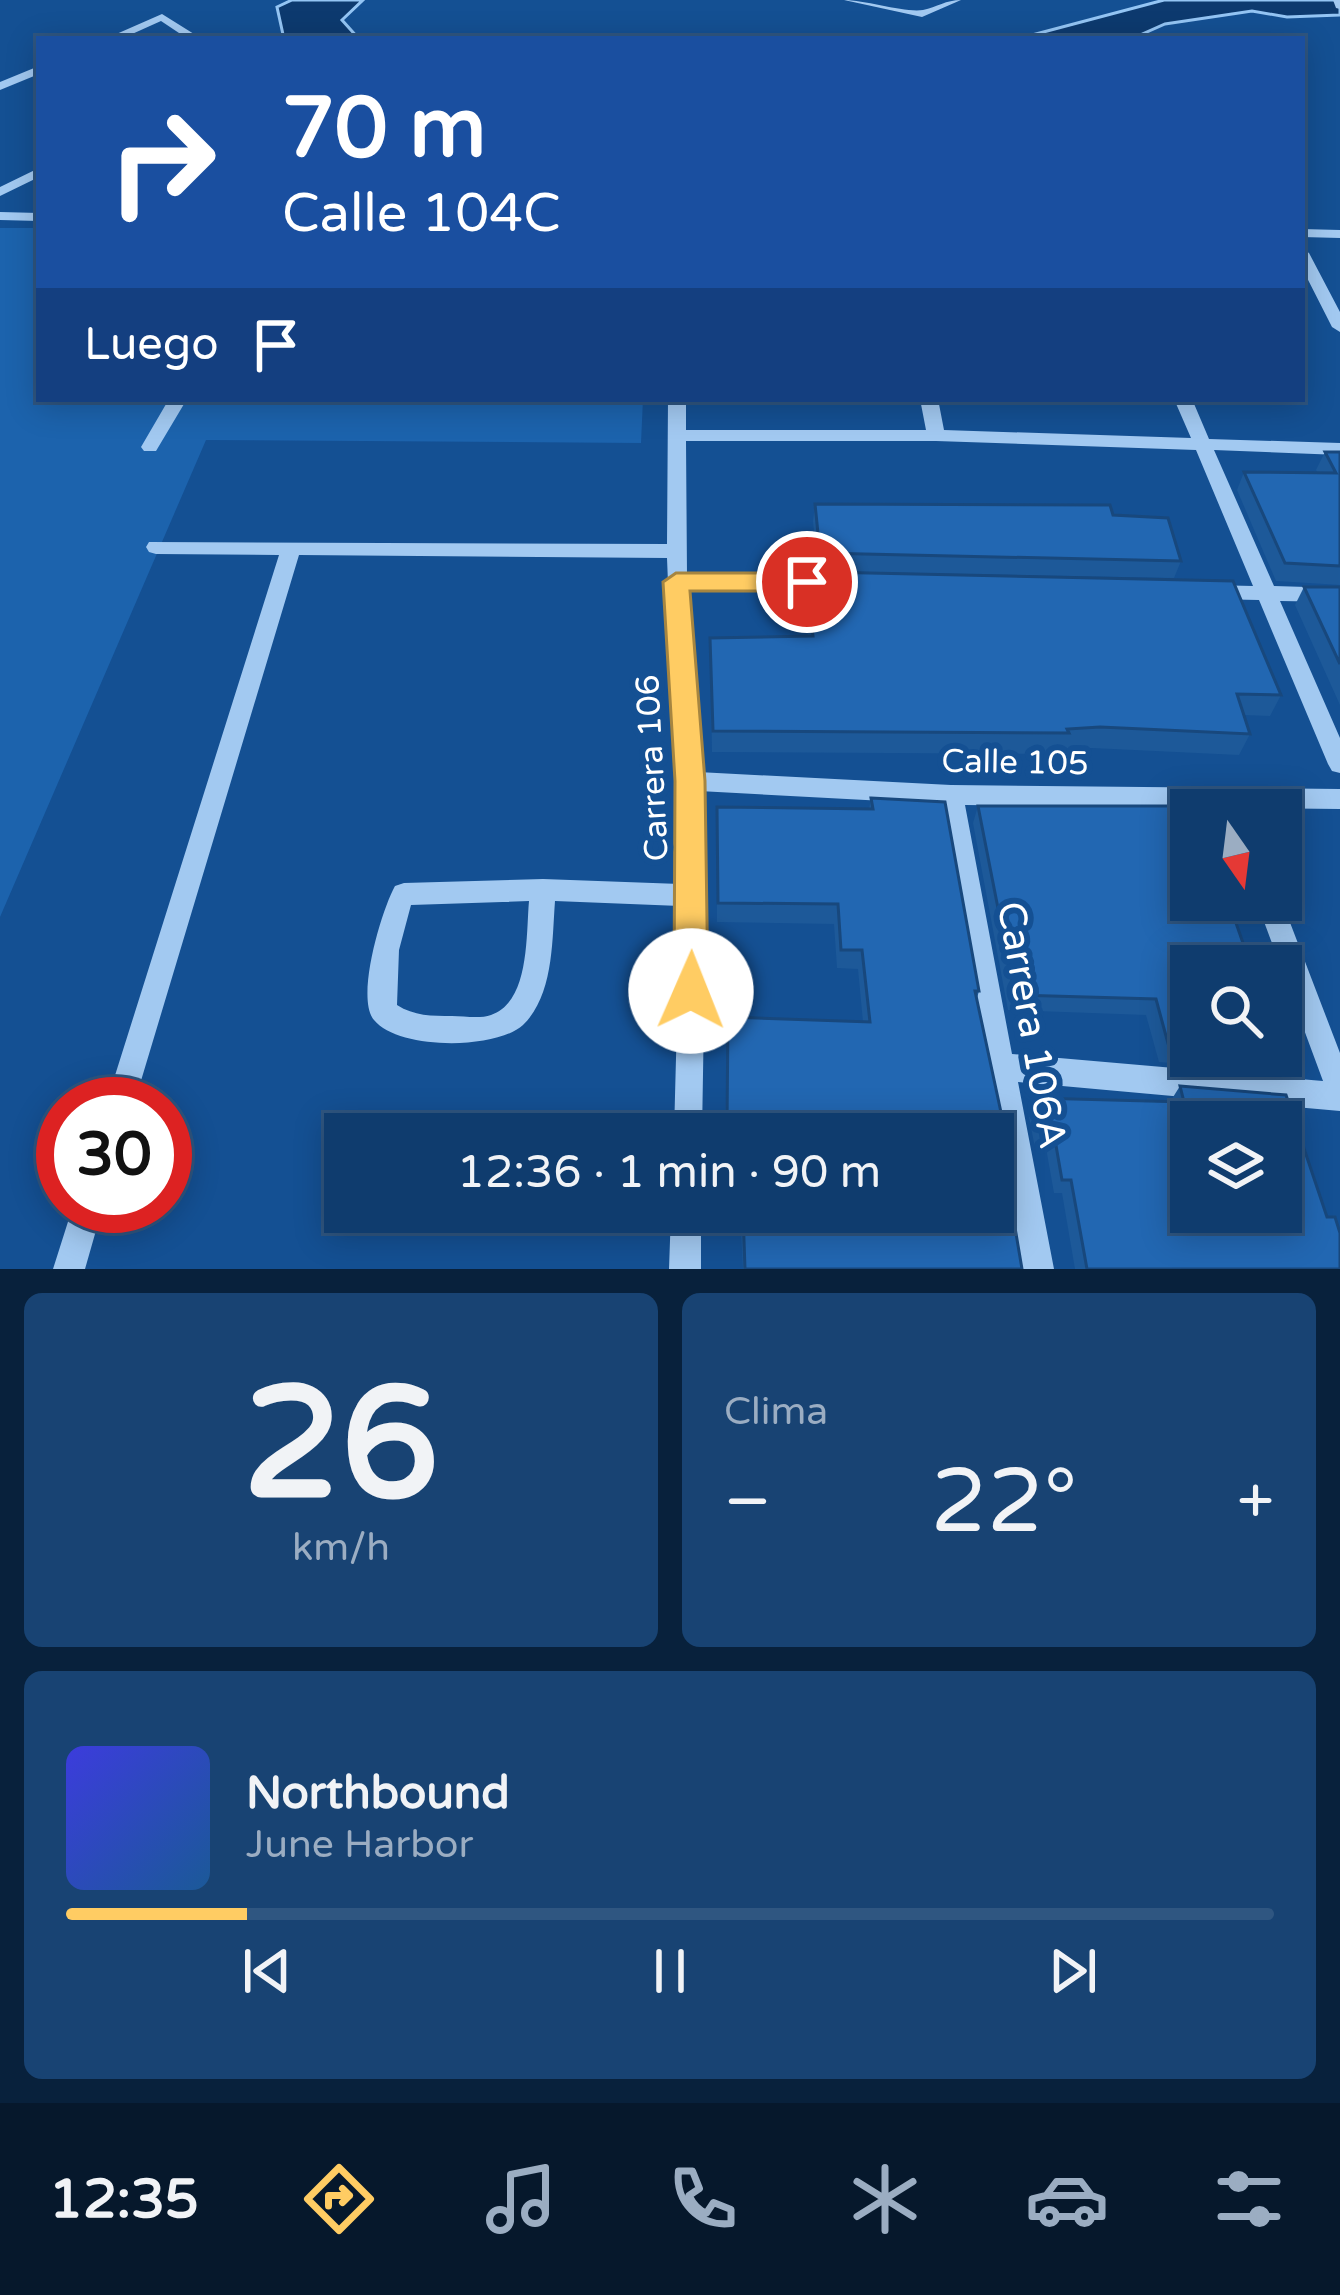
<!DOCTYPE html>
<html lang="es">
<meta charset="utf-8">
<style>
:root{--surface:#0f3c6e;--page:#184373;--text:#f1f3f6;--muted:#9badc2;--line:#2f5681;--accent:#ffcc63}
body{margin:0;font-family:"Varela Round",sans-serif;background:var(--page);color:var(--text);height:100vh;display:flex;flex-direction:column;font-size:45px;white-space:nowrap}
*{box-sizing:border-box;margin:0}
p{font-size:39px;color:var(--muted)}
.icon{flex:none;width:66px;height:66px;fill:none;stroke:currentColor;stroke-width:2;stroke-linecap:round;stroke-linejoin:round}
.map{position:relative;height:1269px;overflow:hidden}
.side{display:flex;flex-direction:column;gap:24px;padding:24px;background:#08213c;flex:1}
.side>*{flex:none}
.guide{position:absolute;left:36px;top:36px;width:1269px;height:366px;border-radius:0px;box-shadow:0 6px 30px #0003,0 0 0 3px var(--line);background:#1a4fa0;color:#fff;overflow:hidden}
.needle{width:78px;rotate:166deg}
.fabs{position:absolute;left:1170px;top:789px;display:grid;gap:24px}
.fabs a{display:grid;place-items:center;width:132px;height:132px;border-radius:0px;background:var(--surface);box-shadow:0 6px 30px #0003,0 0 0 3px var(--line);font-size:60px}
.speed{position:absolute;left:36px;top:1077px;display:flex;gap:24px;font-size:60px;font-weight:700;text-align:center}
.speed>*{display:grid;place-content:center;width:156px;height:156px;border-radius:50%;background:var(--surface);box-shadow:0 6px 30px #0003,0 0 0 3px var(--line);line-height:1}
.speed .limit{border:18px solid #d22;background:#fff;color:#111}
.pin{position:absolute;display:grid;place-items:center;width:102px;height:102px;color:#fff;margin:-51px;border:6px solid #fff;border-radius:50%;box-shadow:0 3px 12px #0007}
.me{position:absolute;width:132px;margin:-66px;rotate:1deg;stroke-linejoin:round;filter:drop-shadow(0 0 9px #0008)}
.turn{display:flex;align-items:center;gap:42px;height:252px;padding:0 48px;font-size:54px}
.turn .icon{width:156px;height:156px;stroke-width:2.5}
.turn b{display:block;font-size:84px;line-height:102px}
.then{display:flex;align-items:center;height:114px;padding:0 48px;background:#0003;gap:24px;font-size:45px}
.big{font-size:90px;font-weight:600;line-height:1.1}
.side .card{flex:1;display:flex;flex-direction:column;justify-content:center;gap:18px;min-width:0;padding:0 42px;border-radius:18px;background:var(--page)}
.side .dial{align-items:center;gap:0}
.dial b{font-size:156px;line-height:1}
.song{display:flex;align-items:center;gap:36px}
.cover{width:144px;height:144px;border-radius:18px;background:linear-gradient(135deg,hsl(240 70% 55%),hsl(210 70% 35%))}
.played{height:12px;border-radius:6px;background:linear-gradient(90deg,var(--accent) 15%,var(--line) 15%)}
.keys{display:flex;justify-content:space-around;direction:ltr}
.heat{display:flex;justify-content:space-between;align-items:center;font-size:66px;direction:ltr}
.side .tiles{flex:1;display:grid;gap:24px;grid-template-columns:1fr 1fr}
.card:last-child{grid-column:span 2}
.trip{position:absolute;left:324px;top:1113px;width:690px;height:120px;border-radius:0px;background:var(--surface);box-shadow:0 6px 30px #0003,0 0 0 3px var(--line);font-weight:600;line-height:120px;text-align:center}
.menu{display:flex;height:192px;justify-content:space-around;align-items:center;background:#06182c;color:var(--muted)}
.menu .icon{width:84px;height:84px}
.menu .current{color:var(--accent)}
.menu b{font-size:54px;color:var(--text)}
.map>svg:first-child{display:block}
.green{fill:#1c63ad}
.water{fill:#0d3a6f;stroke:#94c5f4;stroke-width:3}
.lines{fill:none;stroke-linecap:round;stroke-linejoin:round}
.minor{fill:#a2c9f1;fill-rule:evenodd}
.wall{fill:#1d5999}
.building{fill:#2267b2;stroke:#18487d;stroke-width:3;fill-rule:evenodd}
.route{fill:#ffcc63;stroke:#a68540;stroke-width:3}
.labels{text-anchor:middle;stroke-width:12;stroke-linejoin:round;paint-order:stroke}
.street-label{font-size:33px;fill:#fff;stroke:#145093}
.near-street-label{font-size:39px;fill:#fff;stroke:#145093}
</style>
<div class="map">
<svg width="1340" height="1269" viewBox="0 0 1340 1269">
<rect width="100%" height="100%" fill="#145093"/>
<path class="green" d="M0 228H39V399H643L641 443 206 440 0 917Z"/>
<path class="water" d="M292 0H363L342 20 359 39H284L277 7Z
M1164 0H1340V15L1287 17 1252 11 1165 24 1131 39H1017Z"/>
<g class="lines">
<path class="minor" d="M844 0C866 0 905 13 923 10 937 7 946 0 961 0L922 17Z
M1333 0H1340V9L1336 8Z
M162 14 202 39H188L161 21 121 39H105Z
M39 66V74L0 90V82Z
M39 168V177L0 196V187Z
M0 212 39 213V221L0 220Z
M1302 229 1340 230V238L1302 237Z
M1302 249 1309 253 1340 312V332L1332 327 1302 268Z
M169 399H187L156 451H144L141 447Z
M668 399H686V430H926L920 399H938L944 430 1191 438 1174 399H1192L1209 439 1340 443V455L1214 450 1274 586 1340 588V602L1280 601 1340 738V773L1332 771 1328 764 1259 600 1209 599 1199 592 1209 585 1253 586 1196 450 936 441H686L687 575H848L858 582 848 589H687L698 772 951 785 1340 789V809L965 805 1012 1054 1323 1081 1256 900 1281 899 1340 1053V1111L1018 1082 1054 1269H1022L941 804 699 791 706 895 702 1134H674L680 906 555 901C552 940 554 995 523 1025 496 1050 398 1050 374 1020 355 998 382 909 395 886L404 883 543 879 680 884 667 558 299 555 134 1104H106L279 555 156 554 149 552 146 547 149 542 667 544ZM529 901C526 934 530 1002 491 1015 480 1019 464 1016 452 1016 432 1016 414 1016 397 1005L399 950 411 905Z
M73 1206H103L85 1269H53Z
M671 1212H701V1269H669Z"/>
</g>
<path class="wall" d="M1325 452H1340V585L1276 581 1237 490 1244 472 1318 473 1316 470Z
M815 504 1113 515 1181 561 1174 578 818 571 813 521Z
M823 572 1281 695 1270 716 1244 715 1250 734 1239 755 1092 748 1063 749 1061 754 712 752 710 638 808 636 804 606 807 585 822 584Z
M1304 587H1340V705L1295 605Z
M871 798 979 991 977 998 1005 1131 996 1147H993V1134H725L728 1017 863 1022 858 969 837 968 834 924 717 922V807L869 809Z
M978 806 1191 966V1056H1272L1260 1071 1159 1062 1146 1015 1008 1010 973 823Z
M1180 1086 1340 1269H1075L1062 1193H1054L1046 1148H1035L1028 1112 1036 1098 1170 1102Z
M740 1212H993L1022 1269H743Z"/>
<path class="building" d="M1325 452H1340V566L1285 563 1244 472 1336 473Z
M815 504 1110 505 1113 515 1168 518 1181 561 820 553Z
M823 572 1233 581 1281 695 1237 694 1250 734 1100 727 1067 729 1069 733 713 731 710 638 813 636 807 585 824 584Z
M1304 587H1340V664Z
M871 798 945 802 979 991H975L1005 1131 854 1130V1134H740L739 1124H727L728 1017 870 1022 862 950H841L838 904 718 903 717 807 873 809Z
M978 806H1196L1197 810H1191V900H1228L1251 966H1191V1049L1169 1047 1156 999 1015 995Z
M1180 1086 1286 1095 1327 1217H1335L1340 1233V1269H1087L1071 1180H1062L1054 1134H1043L1036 1098 1184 1102ZM1191 1122H1281V1212H1191Z
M993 1198H1010L1022 1269H745L743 1212H993Z"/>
<path class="route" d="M676 573H807L820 582 807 591H690L705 781 708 991 703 1002 691 1007 679 1002 674 991 675 781 663 582Z"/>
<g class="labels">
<g class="street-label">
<text transform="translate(1015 761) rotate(1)" y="12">Calle 105</text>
<text transform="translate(651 768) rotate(-93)" y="12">Carrera 106</text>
</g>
<g class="near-street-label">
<text transform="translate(1033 1025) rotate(80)" y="14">Carrera 106A</text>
</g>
</g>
</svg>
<div class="fabs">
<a><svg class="needle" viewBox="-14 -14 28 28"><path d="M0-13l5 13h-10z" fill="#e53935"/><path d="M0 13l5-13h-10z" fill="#9badc2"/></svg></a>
<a><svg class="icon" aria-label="search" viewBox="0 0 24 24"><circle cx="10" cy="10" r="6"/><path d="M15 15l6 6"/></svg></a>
<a><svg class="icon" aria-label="layers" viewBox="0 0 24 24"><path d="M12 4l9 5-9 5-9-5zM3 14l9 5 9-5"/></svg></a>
</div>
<div class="speed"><div class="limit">30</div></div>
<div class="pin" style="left:807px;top:582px;background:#d93025"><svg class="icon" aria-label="arrive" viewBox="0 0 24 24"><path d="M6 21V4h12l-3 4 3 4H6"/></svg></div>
<svg class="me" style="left:691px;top:991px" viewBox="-20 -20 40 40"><circle r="19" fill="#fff"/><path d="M0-13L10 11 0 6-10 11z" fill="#ffcc63"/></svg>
<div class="trip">12:36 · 1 min · 90 m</div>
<div class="guide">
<div class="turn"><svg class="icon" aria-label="right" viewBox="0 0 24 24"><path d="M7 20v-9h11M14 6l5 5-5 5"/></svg><div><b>70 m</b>Calle 104C</div></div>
<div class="then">Luego<svg class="icon" aria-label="arrive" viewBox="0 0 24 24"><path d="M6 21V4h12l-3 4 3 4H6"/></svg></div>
</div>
</div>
<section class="side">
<div class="tiles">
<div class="card dial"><b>26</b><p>km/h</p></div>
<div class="card"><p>Clima</p>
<div class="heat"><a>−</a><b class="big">22°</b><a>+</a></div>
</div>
<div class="card">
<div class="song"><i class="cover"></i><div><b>Northbound</b><p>June Harbor</p></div></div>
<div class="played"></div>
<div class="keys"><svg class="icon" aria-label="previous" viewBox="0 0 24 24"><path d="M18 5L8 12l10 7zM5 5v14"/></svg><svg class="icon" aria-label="pause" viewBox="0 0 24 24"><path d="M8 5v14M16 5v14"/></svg><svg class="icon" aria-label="next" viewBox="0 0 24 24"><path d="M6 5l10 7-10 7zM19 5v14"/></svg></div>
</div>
</div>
</section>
<nav class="menu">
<b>12:35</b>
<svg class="icon current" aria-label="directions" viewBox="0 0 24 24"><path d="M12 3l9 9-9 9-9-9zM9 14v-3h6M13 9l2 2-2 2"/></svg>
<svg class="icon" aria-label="music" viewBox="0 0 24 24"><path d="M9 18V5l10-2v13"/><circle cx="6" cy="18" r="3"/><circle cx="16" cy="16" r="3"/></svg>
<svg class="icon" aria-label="phone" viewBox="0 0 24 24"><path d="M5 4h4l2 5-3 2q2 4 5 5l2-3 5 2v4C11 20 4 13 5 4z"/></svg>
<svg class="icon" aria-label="climate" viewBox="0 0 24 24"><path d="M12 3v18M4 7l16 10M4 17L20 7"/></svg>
<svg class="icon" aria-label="car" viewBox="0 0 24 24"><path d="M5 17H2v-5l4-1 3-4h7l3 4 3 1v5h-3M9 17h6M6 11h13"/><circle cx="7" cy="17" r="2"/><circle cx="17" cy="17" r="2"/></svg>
<svg class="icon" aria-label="filters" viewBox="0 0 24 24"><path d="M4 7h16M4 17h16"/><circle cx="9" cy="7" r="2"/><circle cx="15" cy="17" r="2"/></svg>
</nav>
